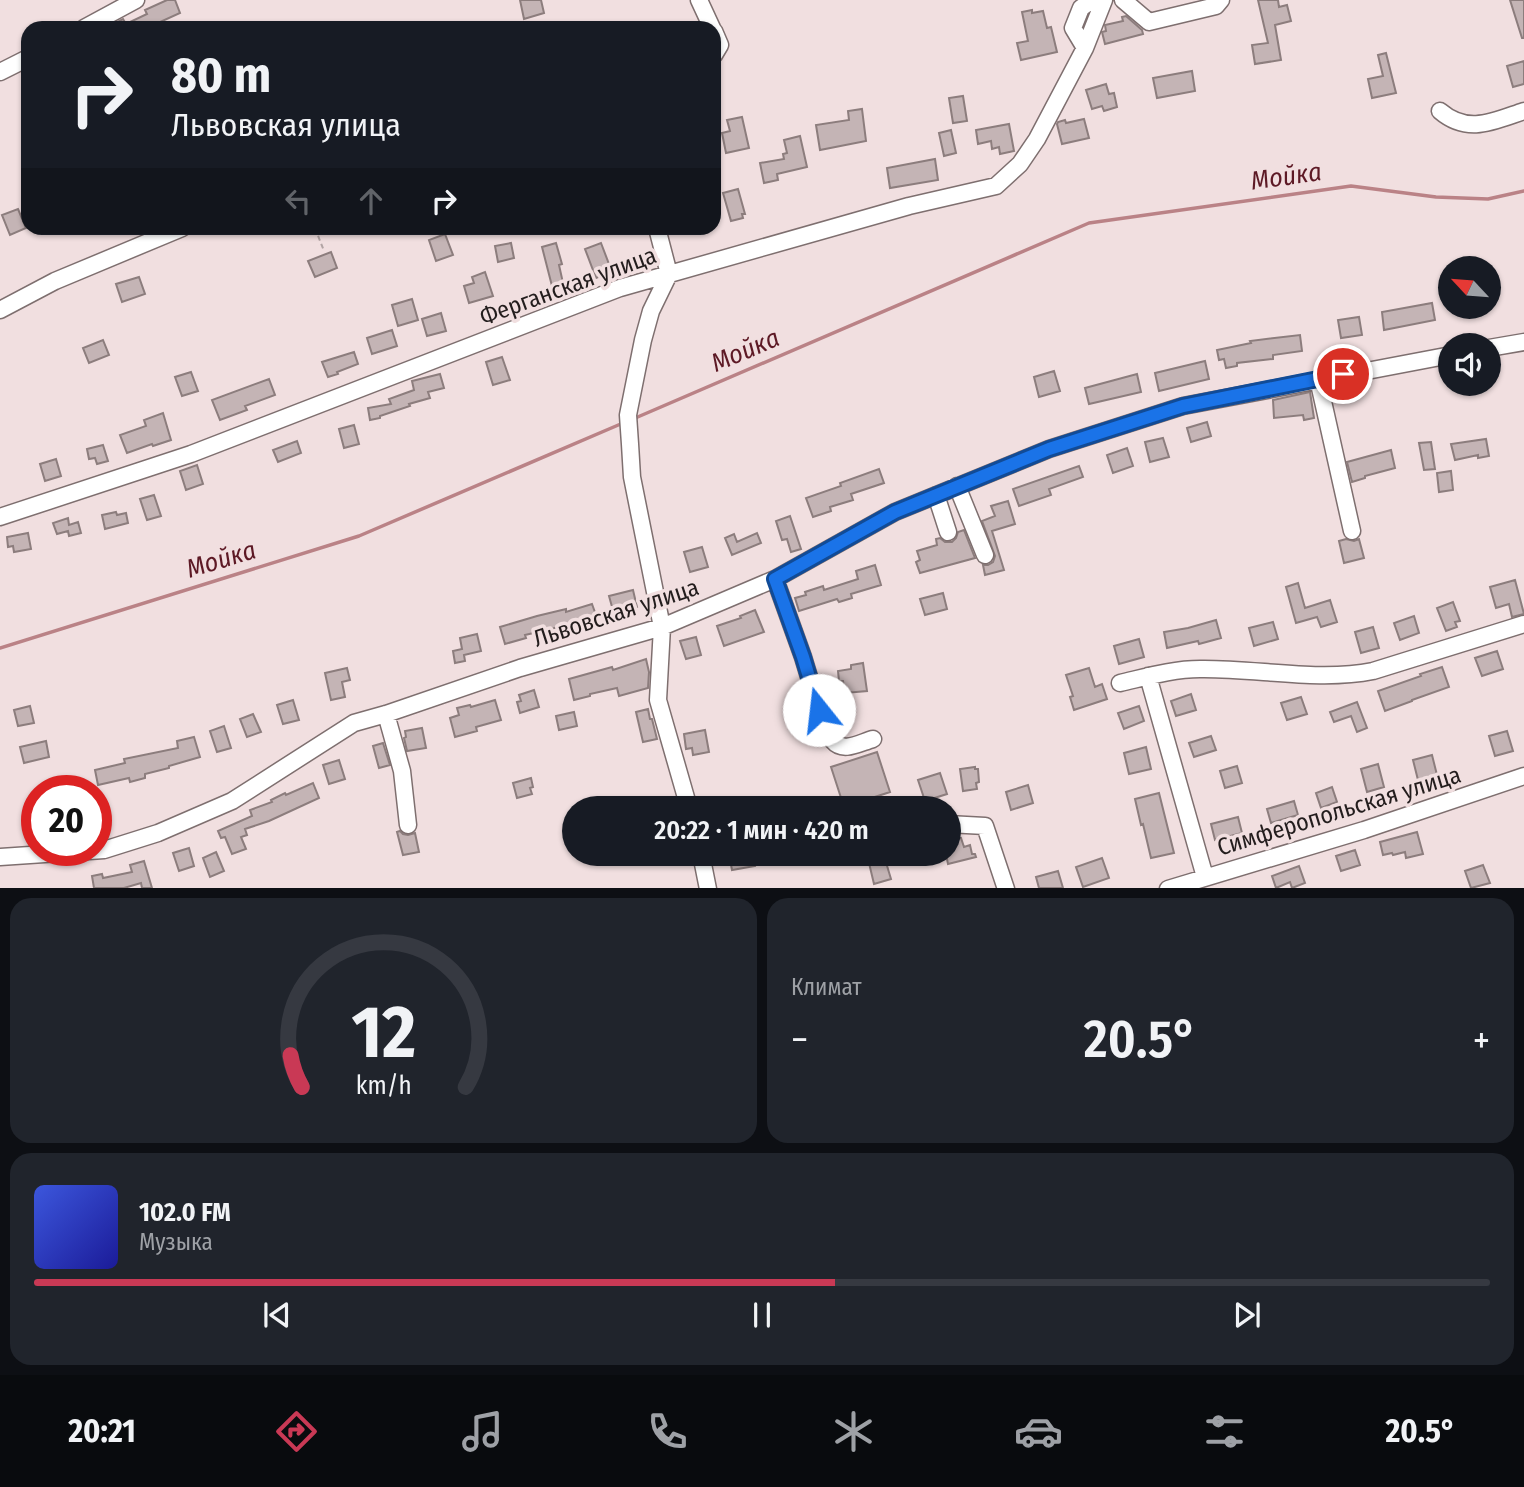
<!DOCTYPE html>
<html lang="ru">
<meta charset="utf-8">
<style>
:root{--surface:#171b24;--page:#20242c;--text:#f1f3f6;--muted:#9ea1a6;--line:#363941;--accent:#c93955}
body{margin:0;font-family:"Fira Sans Condensed",sans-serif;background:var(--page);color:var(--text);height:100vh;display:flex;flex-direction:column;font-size:26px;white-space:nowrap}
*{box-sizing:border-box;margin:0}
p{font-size:23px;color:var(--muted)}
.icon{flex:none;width:38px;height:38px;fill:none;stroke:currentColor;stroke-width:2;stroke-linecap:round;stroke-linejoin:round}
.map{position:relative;height:888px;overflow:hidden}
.details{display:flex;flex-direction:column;gap:10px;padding:10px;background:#0d0f14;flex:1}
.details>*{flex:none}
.guide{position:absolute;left:21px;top:21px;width:700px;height:214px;border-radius:21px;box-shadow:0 2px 5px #0004;background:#171b24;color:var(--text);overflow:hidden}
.needle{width:46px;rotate:296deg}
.controls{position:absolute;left:1438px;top:256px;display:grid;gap:14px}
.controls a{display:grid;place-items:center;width:63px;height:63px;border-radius:50%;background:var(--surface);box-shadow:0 2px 5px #0004;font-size:35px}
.speed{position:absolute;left:21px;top:775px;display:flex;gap:14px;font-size:35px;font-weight:700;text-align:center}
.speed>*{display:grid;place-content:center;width:91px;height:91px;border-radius:50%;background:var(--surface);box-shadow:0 2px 5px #0004;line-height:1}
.speed .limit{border:10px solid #d22;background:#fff;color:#111}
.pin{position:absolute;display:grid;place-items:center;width:60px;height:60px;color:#fff;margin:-30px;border:4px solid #fff;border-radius:50%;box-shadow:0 2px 7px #0007}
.me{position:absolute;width:77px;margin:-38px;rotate:344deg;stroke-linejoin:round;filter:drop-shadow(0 0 5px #0008)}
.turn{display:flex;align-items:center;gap:24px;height:147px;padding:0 35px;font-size:32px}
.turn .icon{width:91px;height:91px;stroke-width:2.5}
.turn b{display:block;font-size:49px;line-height:60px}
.lanes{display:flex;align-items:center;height:66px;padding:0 35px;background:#0003;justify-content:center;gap:35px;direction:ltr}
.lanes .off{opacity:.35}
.big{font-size:52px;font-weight:600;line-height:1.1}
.details .widget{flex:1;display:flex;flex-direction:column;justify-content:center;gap:10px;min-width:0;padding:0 24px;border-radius:21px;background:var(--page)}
.details .dial{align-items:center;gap:0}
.dial svg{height:182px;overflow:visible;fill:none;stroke:var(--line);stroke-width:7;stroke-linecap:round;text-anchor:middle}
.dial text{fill:var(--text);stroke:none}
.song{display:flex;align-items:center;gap:21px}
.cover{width:84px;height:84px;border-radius:10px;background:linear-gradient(135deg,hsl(230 70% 55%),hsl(240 70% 35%))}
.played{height:7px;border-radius:4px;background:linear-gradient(90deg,var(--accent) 55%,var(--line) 55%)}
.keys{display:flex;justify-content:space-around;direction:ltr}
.heat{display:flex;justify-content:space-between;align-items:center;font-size:38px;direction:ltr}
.details .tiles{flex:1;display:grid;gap:10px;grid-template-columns:1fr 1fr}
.widget:last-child{grid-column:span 2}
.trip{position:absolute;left:562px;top:796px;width:399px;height:70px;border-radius:35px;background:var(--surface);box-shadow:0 2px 5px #0004;font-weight:600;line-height:70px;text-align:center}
.menu{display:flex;height:112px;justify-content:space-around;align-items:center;background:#090b0e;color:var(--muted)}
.menu .icon{width:49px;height:49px}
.menu .selected{color:var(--accent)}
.menu b{font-size:32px;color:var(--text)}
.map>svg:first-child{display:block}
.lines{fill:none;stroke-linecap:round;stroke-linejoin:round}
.stream{stroke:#ba8286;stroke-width:3.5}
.building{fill:#c4b4b5;stroke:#8c7d7d;stroke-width:2}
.minor-casing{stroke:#7e6f6f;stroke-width:19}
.path{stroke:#b2a4a4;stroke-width:2;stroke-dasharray:5 3.5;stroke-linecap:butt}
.minor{stroke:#fff;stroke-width:16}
.route-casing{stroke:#114b97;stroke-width:18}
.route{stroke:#1a73e8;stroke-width:12}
.labels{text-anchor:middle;stroke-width:7;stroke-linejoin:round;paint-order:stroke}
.street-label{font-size:24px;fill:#231d1d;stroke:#f1dfe0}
.water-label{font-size:26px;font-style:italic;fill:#5d1925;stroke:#f1dfe0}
</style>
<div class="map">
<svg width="1524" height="889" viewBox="0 0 1524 889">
<rect width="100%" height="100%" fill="#f1dfe0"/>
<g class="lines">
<path class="stream" d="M633 419 1089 223 1351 186 1436 197 1488 199 1524 191
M0 648 359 536 623 423"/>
</g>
<path class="building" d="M167 0H175L180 13 147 28H106L123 19 126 24 147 14 145 10Z
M520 0H541L544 13 524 19Z
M1258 0H1278L1279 7 1287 5 1291 21 1275 25 1281 60 1255 64 1252 45 1268 43Z
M1510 0H1524V38H1522Z
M1032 10V13L1043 11 1047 28 1051 27 1057 52 1021 60 1017 43 1028 41 1022 12Z
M1126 16 1142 30 1143 34 1105 44 1102 32 1106 31 1105 25 1123 21 1122 17Z
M1386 53 1396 93 1372 98 1368 79 1383 76 1378 55Z
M1524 61V84L1513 87 1507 66Z
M1192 71 1195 91 1157 98 1153 78Z
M1106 84 1109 94 1114 93 1117 107 1104 111 1102 106 1092 109 1086 90Z
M963 96 967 121 953 123 949 98Z
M862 109 866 141 820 150 816 125 849 120 848 111Z
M742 117 749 148 726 153 722 133 730 131 727 120Z
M1084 119 1089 138 1062 144 1057 124 1058 122 1065 120 1066 123Z
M1009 124 1014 151 1000 154 999 147 992 149 991 141 978 144 976 130Z
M951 130 956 153 944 156 939 133Z
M800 136 807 167 777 174 778 180 764 183 760 163 784 159 783 154 787 153 784 140Z
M935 159 938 180 890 188 887 168Z
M738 189 745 214H742L743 218 731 221 723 193Z
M18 209 26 228 10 235 2 215Z
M445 234 453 255 436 261 429 240Z
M511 243 514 258 498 262 495 246Z
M556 243 562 264 559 265 563 283 552 286 542 247Z
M601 243 612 272 596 278 585 249Z
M331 252 337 268 315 277 308 261Z
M485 272 493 296 469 303 464 286 474 283 472 277Z
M139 277 145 294 122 302 116 284Z
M412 299 418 320 398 326 392 305Z
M1432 303 1435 320 1384 330 1382 312Z
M441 313 446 331 427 336 422 319Z
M1359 317 1362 335 1341 338 1338 320Z
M392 330 397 346 372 354 367 338Z
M1300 335 1302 351 1273 355V359L1237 363V366L1226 368 1224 359 1219 360 1217 350 1251 343 1250 341Z
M103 340 109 355 89 363 83 348Z
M354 352 358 364 337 372 338 374 328 377 322 362Z
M502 357 510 380 493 385 486 362Z
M1205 361 1209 379 1159 391 1155 373Z
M1054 371 1060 391 1039 397 1034 377Z
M191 372 198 391 182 396 175 377Z
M440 374 444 388 428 392 430 398 409 404 410 406 380 416V418L370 420 368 408 391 404 389 399 414 390 412 381Z
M1137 374 1141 392 1089 404 1085 388Z
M269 379 275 395 245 406 247 410 220 420 212 400Z
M1310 392 1314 418 1304 420 1303 415 1274 418 1273 400Z
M163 413 171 440 153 446 152 444 127 453 120 435 146 426 144 420Z
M1207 422 1211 436 1191 442 1187 428Z
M354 425 359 444 344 448 339 429Z
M1163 438 1169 457 1150 462 1145 442Z
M1486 439 1489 456 1478 458V455L1455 460 1451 444Z
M297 441 301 453 278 462 273 450Z
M1431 442 1435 469 1424 470 1419 443Z
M103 445 108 461 97 464 95 458 89 459 87 449Z
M1127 448 1133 466 1113 473 1107 455Z
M1391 450 1395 468 1365 476V478L1352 482 1347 462Z
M56 459 61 476 45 481 40 464Z
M197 465 203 484 186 490 180 471Z
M1079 466 1083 477 1049 489 1051 495 1019 506 1013 489Z
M879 469 884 483 851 494 853 500 830 507 831 511 813 517 806 498 841 486 840 483Z
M1451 471 1453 490 1439 492 1437 473Z
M154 495 161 516 147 520 140 499Z
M1008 501 1015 524 992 531 1004 570 985 575 983 565H988L993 562 995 556 982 521 995 516 991 506Z
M116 512 117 515 126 513 128 523 105 529 102 515Z
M790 516 801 549 791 552 787 539 782 540 776 521Z
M68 518 69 525 78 522 81 533 69 536 68 531 57 534 53 523Z
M964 530 975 558 920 573 916 562 920 560 917 551 937 545 936 539 940 538 945 542H952L956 538 958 532Z
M28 533 31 549 14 552 13 546 8 547 7 537Z
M757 533 761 543 732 555 725 538 734 534 737 542Z
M1346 539 1354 541 1359 539 1364 558 1344 563 1339 541Z
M702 547 708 567 690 572 684 552Z
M875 565 881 585 851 594 852 598 839 602 837 599 799 611 795 598 806 595 805 592 823 586 824 590 858 579 856 571Z
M1515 580 1524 614 1512 617 1509 604 1496 608 1490 587Z
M1298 583 1305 608 1330 600 1337 622 1321 627 1317 617 1296 623 1286 587Z
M633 590 637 607 614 614 609 596Z
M943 593 947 609 925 615 920 599Z
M1453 602 1460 621 1455 622 1457 627 1446 631 1437 608Z
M592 604 597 618 525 635 526 638 505 644 500 627 537 616 566 609V612Z
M755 610 764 632 724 646 717 626 741 618 740 616Z
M1414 616 1419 633 1400 640 1394 623Z
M1216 620 1221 638 1199 644 1198 641 1167 648 1164 632 1188 628Z
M1273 622 1278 639 1254 646 1249 628Z
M1373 627 1379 648 1361 653 1355 632Z
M477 634 481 651 464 655 465 661 455 663 453 651 462 649 460 638Z
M696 637 701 655 686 659 680 641Z
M1139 639 1144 657 1119 664 1114 646Z
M1497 651 1503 669 1482 676 1475 658Z
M646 659 649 672 648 688 619 696 617 688 590 694V696L574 700 569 679 612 667 613 670Z
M863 663 867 691 845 693 843 681H839L838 671 851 669V665Z
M1442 667 1449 687 1412 700V701L1385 711 1378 691 1421 676 1420 674Z
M347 668 350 680 342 682 345 697 331 700 325 673Z
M1089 668 1095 687 1102 684 1107 699 1074 710 1070 697 1073 696 1066 675Z
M534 690 539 707 520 713 517 702 521 701 519 695Z
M1191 694 1196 710 1176 716 1171 701Z
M1301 697 1307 714 1287 720 1281 703Z
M293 700 299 720 283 724 277 705Z
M495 700 501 720 476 727 477 731 455 737 450 718 459 715 457 708 470 705 471 707Z
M1357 702 1367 728 1357 732 1351 716 1334 722 1330 712Z
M30 706 34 723 18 726 14 710Z
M1139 706 1144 721 1124 729 1118 713Z
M648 709 650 719H652L657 739 643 742 636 712Z
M574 712 577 726 559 730 556 716Z
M253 714 261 732 247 737 240 719Z
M224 726 231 748 217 752 210 731Z
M422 728 426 748 407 751 404 738 406 737 405 731Z
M705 730 709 752 693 755 692 748 686 749 684 734Z
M1507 731 1513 751 1495 756 1489 736Z
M1211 736 1216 750 1194 757 1189 743Z
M194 737 200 757 169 766V768L145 774V778L130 782 129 778 98 785 95 770 125 763 124 759 178 748 177 741Z
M46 741 49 757 24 763 20 747Z
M383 743 390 765 379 768 373 746Z
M1146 747 1151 769 1129 774 1124 753Z
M877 752 890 792 844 807 831 767Z
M1432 755 1438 779 1419 784 1413 760Z
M339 760 345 779 329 784 323 765Z
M1378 764 1384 787 1367 792 1361 769Z
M1237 766 1242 783 1225 788 1220 771Z
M975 767V769H978L979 782 976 783 977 789 963 791 960 769Z
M940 773 947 794 925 801 918 780Z
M531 778 533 787 530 788 532 794 517 798 513 783Z
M313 783 319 798 269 821 245 829 247 835 241 837 246 849 232 854 225 837 221 838 218 831 252 816 250 810 272 802 271 800 285 793 286 795Z
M1028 785 1033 803 1011 810 1006 792Z
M1332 787 1337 802 1321 808 1316 793Z
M1159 793 1174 853 1151 858 1143 824 1141 825 1135 799Z
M1294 801 1298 815 1271 823 1267 809Z
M1238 817 1242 833 1215 840 1211 824Z
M400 831 403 834 408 835 415 833 419 852 403 855 397 832Z
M1417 832 1423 854 1406 858 1405 852 1393 855 1392 853 1383 855 1380 842Z
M961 838 964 847 970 845 972 854H975L976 857 948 864 946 854H948V841Z
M189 848 194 866 179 871 173 853Z
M1355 850 1360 865 1341 871 1336 856Z
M216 852 224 871 210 877 203 858Z
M729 854H753L755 866 732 870Z
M1102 858 1109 878 1083 887 1076 867Z
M885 859 891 879 874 884 869 863Z
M144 861 152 888H142L141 883 124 888H94L92 876 102 874 103 878 132 872 130 865Z
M1483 865 1490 883 1471 888 1465 871Z
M1299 866 1305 883 1292 888 1290 882 1276 888 1272 876Z
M1058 871 1063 888H1039L1036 877Z"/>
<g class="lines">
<g class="minor-casing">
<path id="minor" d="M699 0 712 28
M1123 0 1149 22 1216 6 1221 0
M84 28 136 0
M714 31 720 45 714 55
M1085 48 1073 28 1081 8 1092 0
M0 72 28 58
M1440 111C1468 135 1494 121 1524 111
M657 228 669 274 651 311 643 340 628 415 630 444 632 477 662 627 658 700 689 808
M0 310 55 281 182 228
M1489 348 1524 342
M1318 379 1352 531
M957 486 985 555
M936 495 948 532
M0 517 191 454 620 288 909 206 996 186 1020 164 1037 139 1085 48 1104 0
M775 579 803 657 819 710 833 741C843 753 859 743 873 739
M1148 676 1205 877
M1120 683C1146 677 1173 669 1200 669 1255 668 1319 682 1373 671L1524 624
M386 714 402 771 408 825
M948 824 985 826 1006 889
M701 854 708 889
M0 857 104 850 158 833 232 801 354 723 386 714 520 668 662 627 775 579 895 512 1049 449 1183 406 1451 355
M1168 889 1364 830 1524 776"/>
</g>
<path class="path" d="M315 228 324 251"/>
<use href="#minor" class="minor"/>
</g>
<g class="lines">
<g class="route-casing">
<path id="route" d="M819 710 803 657 775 579 895 512 1049 449 1183 406 1343 374"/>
</g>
<use href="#route" class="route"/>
</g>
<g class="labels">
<g class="street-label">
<text transform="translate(568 286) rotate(-20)" y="8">Ферганская улица</text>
<text transform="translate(616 613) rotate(-18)" y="8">Львовская улица</text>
<text transform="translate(1339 811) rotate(-17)" y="8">Симферопольская улица</text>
</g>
<g class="water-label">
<text transform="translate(1286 176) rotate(-8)" y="9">Мойка</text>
<text transform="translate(745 350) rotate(-23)" y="9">Мойка</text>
<text transform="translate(221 559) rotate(-17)" y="9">Мойка</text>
</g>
</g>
</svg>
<div class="controls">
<a><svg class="needle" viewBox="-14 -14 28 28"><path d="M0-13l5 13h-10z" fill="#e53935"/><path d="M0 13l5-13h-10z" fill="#9ea1a6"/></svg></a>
<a><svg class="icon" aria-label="sound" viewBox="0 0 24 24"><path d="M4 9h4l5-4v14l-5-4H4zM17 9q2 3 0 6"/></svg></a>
</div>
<div class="speed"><div class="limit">20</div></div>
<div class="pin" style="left:1343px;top:374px;background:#d93025"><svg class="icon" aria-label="arrive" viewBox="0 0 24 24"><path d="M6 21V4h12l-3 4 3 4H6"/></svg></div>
<svg class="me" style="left:819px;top:710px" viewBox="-20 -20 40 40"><circle r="19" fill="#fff"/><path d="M0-13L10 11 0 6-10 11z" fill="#1a73e8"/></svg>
<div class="trip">20:22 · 1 мин · 420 m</div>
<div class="guide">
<div class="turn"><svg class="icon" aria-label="right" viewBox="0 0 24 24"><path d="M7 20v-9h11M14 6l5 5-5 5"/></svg><div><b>80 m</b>Львовская улица</div></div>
<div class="lanes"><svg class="icon off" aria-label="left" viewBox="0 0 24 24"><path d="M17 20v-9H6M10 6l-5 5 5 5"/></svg><svg class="icon off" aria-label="ahead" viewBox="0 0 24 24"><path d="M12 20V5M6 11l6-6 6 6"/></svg><svg class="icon" aria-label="right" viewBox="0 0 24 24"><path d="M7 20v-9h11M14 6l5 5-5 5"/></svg></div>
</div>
</div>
<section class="details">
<div class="tiles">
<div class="widget dial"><svg viewBox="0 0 100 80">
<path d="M14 69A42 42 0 1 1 86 69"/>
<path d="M14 69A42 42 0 0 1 9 55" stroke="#c93955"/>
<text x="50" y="56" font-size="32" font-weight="700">12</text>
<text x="50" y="72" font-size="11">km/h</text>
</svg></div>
<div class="widget"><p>Климат</p>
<div class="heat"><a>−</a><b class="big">20.5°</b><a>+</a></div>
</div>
<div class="widget">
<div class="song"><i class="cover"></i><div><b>102.0 FM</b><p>Музыка</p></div></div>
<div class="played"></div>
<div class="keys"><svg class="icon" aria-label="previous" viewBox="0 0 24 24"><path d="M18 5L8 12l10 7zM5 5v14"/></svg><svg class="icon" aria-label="pause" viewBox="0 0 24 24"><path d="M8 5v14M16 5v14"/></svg><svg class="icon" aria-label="next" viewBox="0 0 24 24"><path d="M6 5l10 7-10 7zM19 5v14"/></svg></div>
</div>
</div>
</section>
<nav class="menu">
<b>20:21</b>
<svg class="icon selected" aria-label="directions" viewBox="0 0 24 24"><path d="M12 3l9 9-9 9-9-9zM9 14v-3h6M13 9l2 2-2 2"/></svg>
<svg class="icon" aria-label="music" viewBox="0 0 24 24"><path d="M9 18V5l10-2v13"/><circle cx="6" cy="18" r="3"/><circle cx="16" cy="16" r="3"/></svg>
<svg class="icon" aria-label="phone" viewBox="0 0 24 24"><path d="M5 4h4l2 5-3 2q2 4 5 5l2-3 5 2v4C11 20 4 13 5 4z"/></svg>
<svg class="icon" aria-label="climate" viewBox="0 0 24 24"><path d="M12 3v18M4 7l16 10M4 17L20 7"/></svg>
<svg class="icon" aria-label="car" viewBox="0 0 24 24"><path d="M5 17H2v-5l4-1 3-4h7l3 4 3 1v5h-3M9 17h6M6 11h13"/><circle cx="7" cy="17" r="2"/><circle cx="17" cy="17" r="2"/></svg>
<svg class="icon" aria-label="filters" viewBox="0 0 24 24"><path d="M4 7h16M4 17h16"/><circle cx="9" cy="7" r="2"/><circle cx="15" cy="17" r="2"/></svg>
<b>20.5°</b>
</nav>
